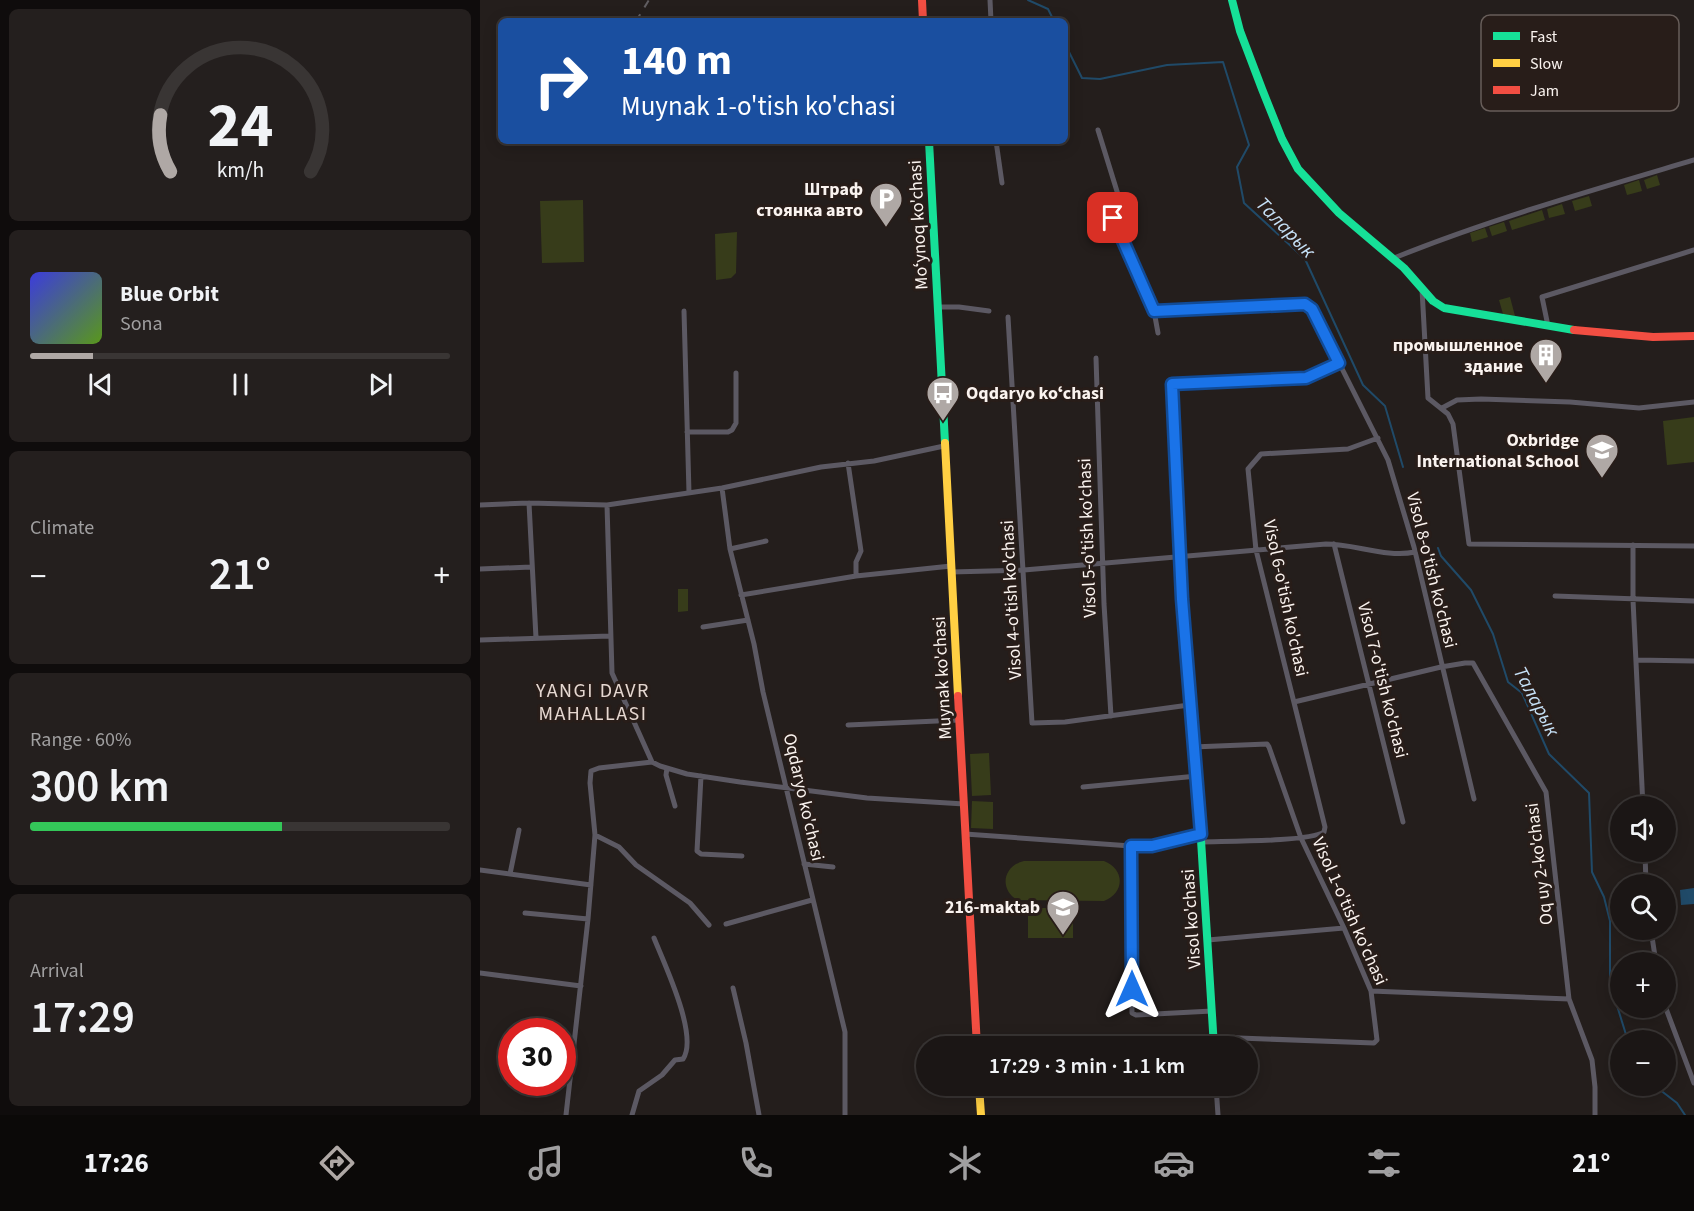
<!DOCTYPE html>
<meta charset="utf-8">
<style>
:root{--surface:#1b1615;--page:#241f1e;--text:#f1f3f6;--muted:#a09fa0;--line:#393534;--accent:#afa8a5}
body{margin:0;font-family:"Source Sans 3",sans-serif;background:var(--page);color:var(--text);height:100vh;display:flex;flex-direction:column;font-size:22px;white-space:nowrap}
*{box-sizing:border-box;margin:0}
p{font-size:20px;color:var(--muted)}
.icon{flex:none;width:33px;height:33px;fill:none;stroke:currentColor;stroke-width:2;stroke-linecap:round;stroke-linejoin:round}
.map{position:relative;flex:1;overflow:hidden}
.details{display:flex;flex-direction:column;gap:9px;padding:9px;background:#0f0c0c;width:480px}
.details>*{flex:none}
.guide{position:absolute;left:18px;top:18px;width:570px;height:126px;border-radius:9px;box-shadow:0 3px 15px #0003,0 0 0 2px var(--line);background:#1a4fa0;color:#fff;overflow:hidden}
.controls{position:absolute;left:1130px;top:796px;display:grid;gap:12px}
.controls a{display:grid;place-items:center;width:66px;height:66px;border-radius:50%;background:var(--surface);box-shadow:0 3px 15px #0003,0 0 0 2px var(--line);font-size:30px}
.speed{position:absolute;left:18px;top:1018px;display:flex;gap:12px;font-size:30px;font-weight:700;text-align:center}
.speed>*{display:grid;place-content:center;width:78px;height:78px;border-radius:50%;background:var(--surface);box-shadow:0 3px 15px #0003,0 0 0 2px var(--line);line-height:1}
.speed .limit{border:9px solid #d22;background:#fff;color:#111}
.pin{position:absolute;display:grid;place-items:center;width:51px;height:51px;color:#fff;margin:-26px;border-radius:12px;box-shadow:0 3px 9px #0006}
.me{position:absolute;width:66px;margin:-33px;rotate:0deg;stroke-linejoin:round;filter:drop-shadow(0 0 4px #0008)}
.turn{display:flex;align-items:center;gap:21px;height:126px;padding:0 24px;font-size:27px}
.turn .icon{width:78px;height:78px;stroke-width:2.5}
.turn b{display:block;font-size:42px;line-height:51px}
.big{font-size:45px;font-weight:600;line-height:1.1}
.details .tile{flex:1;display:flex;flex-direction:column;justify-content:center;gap:9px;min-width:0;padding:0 21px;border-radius:9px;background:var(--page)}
.details .dial{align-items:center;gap:0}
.dial svg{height:156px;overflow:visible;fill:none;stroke:var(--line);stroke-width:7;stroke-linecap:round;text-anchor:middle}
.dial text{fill:var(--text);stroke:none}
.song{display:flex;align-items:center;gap:18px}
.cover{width:72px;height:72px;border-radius:9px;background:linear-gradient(135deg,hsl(240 70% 55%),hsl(90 70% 35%))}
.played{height:6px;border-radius:3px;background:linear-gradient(90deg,var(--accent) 15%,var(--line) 15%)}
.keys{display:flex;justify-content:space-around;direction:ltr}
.heat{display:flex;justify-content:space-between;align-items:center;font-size:33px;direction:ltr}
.charge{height:9px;border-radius:4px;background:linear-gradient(90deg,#34c759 60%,var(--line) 0)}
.trip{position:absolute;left:436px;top:1036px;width:342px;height:60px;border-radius:30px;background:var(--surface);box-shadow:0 3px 15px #0003,0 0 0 2px var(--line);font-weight:600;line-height:60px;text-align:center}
.menu{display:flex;height:96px;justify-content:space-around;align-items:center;background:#0b0908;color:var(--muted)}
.menu .icon{width:42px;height:42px}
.menu .on{color:var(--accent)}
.menu b{font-size:27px;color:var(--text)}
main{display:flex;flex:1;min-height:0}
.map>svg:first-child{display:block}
.green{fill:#373c1a}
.water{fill:#204a68}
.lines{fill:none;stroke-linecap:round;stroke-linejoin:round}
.stream{stroke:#204a68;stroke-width:2}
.street{stroke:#5c5963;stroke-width:5}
.fast{stroke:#16e098;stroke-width:8}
.slow{stroke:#ffcf43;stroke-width:8}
.jam{stroke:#f24e42;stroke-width:8}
.rail{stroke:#605d61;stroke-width:2;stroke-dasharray:8 8;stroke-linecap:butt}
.route-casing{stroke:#114b97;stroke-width:15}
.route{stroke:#1a73e8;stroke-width:10}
.labels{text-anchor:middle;stroke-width:6;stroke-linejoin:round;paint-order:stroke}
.poi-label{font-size:18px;font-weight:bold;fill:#faf3ef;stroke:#281d19;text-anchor:end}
.street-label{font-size:18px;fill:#faf3ef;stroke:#281d19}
.water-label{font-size:20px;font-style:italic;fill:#c6e1f7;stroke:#281d19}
.neighbourhood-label{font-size:20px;letter-spacing:1.5px;fill:#e6d8d1;stroke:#281d19}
.key{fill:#281d19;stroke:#675d59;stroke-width:1.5}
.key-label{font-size:16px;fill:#faf3ef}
</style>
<main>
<section class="details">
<div class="tile dial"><svg viewBox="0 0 100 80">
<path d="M14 69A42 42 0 1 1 86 69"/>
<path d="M14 69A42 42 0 0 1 9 40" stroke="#afa8a5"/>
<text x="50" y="56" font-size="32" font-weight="700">24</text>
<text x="50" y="72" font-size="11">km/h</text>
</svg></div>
<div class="tile">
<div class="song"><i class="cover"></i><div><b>Blue Orbit</b><p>Sona</p></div></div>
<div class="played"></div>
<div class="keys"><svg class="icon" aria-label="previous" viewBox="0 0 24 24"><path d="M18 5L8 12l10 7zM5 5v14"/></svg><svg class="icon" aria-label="pause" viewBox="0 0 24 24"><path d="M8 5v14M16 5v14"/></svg><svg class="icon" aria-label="next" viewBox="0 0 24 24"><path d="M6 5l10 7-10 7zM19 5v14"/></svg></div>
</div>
<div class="tile"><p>Climate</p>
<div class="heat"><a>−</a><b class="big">21°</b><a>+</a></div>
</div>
<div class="tile"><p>Range · 60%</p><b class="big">300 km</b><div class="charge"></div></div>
<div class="tile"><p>Arrival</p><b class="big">17:29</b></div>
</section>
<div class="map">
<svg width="1214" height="1115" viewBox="0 0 1214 1115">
<rect width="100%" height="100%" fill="#241e1c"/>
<path class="green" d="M1177 175 1180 185 1167 189 1164 180Z
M1159 180 1162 191 1147 195 1144 185Z
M1109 196 1112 206 1095 211 1092 201Z
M103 200 104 262 62 263 60 201Z
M1082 204 1085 214 1069 218 1067 209Z
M1062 210 1065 220 1032 230 1029 221Z
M1024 222 1027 231 1012 236 1009 227Z
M1005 228 1008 237 992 242 990 233Z
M257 232 256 273 251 278 236 280 235 234Z
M1030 297 1035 316 1023 314 1019 300Z
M1214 417V462L1187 465 1183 421Z
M198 589H208V611L198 612Z
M509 753 511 795 492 796 490 754Z
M492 801 513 802V829L491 828Z
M544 861H624C645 869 645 893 624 901L537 900C519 889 523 866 544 861Z
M548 908H593V938H548Z"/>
<path class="water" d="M1214 888V904L1201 905 1200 890Z"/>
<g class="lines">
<path class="stream" d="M548 0 568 9 574 21
M585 44 602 78 620 79 687 65 743 62 769 145 757 167 764 203 825 259 883 385 905 406 923 467
M958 548 961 556 991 590 1013 634 1028 682 1042 693 1069 754 1109 793 1112 872 1124 897 1130 921V983L1148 1041
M1175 1086 1197 1103 1205 1115"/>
<path class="street" d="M510 0 511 21
M618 130 640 201 633 218 674 311 678 333
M516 141 522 183
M914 258C1011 219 1113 190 1214 160
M942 289 948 398 968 414 973 424 989 544 1214 546
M457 307H479L509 311
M204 311 209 493
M674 311 825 304 832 309 908 460 934 547 994 799
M528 317 552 723 585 722 709 705
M1068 326 1062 297 1214 250
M616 358 624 604 631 716
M962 408 977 400 1001 399 1090 402 1159 408 1214 402
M207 432H248L252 430 256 423V373
M368 463 381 551 376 562V576
M242 488 250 549 274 644 283 692 365 1032V1115
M49 503 56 638
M0 505 49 503 127 505 242 488 341 467 394 461 464 446
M127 505 132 673 172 762 180 766 207 774 260 782 387 798 484 804
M854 544 923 822
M1153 545V600L1163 807
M250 549 286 541
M0 569 51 567
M471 572 544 570 846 544C875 544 906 558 935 552
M261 595 376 576 471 566
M1075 596 1214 601
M223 627 268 620
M0 640 130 636
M1156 660 1214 661
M814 702 961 667 985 663H993L1066 792 1089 999 1112 1060 1115 1087V1115
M368 725 479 720
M713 747 787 744 789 747 821 838 864 928 891 991 897 1040 894 1043 733 1037
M187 768 186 775 195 806
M221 776 217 851 221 854 262 856
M603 787 717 776
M485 834 651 846H672L721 834
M115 835 139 847 156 865 210 903 229 925
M721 842C745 841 828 842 844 832L845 827 776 550 768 469 781 454 868 449 898 438
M651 846 652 1013 656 1015 732 1011
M1165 852 1166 885
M324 864 353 867
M0 870 111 885
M30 874 39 830
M45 913 108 919
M246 924 332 900
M1171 930 1176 963
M728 940 864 928
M0 973 101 986
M253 988 266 1043 279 1115
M891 991 1089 999
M1185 1006 1214 1083
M736 1086 738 1115
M86 1115 108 919 115 835 110 783 111 771 119 768 172 762
M152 1115 159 1091 182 1075 195 1060 203 1059C219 1036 184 963 174 938"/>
<path class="fast" d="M752 0 760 31 782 89 802 139 818 169 859 213 924 268 953 301 964 308 1094 330
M449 141 465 443
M708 683 717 776 734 1047"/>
<path class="slow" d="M465 443 478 696
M708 683 699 556 692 384 735 382
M499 1086 501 1115"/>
<path class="jam" d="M442 0 443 21
M1094 330 1173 337 1214 336
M735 382 826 378 859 363
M478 696 497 1047"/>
<path class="rail" d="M156 21 169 0"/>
</g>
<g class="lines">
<g class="route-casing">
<path id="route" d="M633 218 674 311 825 304 832 309 859 363 826 378 692 384 702 599 721 834 672 846H651L652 989"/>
</g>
<use href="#route" class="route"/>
</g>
<defs>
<g id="parking-pin" transform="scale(1.725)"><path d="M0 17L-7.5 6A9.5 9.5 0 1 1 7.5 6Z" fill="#afa8a5" stroke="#281d19"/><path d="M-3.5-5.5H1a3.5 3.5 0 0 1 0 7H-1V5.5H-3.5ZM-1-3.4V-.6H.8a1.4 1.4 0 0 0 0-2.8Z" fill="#fff"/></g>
<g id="building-pin" transform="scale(1.725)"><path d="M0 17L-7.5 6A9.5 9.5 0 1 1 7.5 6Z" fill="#afa8a5" stroke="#281d19"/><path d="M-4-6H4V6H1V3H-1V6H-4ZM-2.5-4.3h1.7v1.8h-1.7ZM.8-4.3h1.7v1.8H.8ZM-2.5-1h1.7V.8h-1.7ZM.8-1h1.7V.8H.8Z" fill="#fff"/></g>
<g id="bus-pin" transform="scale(1.725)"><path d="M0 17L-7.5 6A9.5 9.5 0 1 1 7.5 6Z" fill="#afa8a5" stroke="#281d19"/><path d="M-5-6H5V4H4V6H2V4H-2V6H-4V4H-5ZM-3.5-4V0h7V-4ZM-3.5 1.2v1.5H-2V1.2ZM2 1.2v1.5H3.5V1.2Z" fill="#fff"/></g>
<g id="school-pin" transform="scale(1.725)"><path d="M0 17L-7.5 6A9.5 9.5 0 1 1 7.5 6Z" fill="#afa8a5" stroke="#281d19"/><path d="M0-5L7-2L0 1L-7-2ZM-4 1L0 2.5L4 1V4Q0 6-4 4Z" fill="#fff"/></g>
</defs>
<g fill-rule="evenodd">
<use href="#parking-pin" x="406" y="199"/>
<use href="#building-pin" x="1066" y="355"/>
<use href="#bus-pin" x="463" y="393"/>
<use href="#school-pin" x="1122" y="450"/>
<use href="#school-pin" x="583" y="907"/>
</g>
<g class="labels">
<g class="poi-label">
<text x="383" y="195">Штраф<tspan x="383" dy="21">стоянка авто</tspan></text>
<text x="1043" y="351">промышленное<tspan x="1043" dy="21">здание</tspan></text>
<text x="486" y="399" text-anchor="start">Oqdaryo koʻchasi</text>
<text x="1099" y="446">Oxbridge<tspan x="1099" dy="21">International School</tspan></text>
<text x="560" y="913">216-maktab</text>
</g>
<g class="street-label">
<text transform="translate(438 225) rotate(-93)" y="6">Moʻynoq ko'chasi</text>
<text transform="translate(607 538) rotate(-92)" y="6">Visol 5-o'tish ko'chasi</text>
<text transform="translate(952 570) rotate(76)" y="6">Visol 8-o'tish ko'chasi</text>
<text transform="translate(806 598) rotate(78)" y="6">Visol 6-o'tish ko'chasi</text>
<text transform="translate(531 600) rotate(-93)" y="6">Visol 4-o'tish ko'chasi</text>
<text transform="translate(462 678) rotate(-93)" y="6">Muynak ko'chasi</text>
<text transform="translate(903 680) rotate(76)" y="6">Visol 7-o'tish ko'chasi</text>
<text transform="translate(324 797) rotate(77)" y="6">Oqdaryo ko'chasi</text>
<text transform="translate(1059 864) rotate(-97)" y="6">Oq uy 2-ko'chasi</text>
<text transform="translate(870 911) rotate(66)" y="6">Visol 1-o'tish ko'chasi</text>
<text transform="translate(711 919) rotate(-94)" y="6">Visol ko'chasi</text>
</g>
<g class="water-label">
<text transform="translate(806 227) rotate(46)" y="7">Таларык</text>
<text transform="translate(1057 701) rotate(62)" y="7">Таларык</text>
</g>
<g class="neighbourhood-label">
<text x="113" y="697">YANGI DAVR<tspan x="113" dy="23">MAHALLASI</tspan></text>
</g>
</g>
<rect x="1001" y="15" width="198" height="96" rx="9" class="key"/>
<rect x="1013" y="32" width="27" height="8" fill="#16e098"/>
<rect x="1013" y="59" width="27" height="8" fill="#ffcf43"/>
<rect x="1013" y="86" width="27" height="8" fill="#f24e42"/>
<g class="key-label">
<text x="1050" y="42">Fast</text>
<text x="1050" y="69">Slow</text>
<text x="1050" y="96">Jam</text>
</g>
</svg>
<div class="controls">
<a><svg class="icon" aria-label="sound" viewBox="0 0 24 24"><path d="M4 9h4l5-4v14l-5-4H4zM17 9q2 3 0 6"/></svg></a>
<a><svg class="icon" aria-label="search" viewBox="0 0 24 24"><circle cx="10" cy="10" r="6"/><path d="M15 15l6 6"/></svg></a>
<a>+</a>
<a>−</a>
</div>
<div class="speed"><div class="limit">30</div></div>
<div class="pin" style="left:633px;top:218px;background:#d93025"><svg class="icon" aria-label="arrive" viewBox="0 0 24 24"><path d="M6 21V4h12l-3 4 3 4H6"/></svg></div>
<svg class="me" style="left:652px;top:989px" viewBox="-20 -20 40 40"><path d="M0-17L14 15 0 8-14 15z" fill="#1a73e8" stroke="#fff" stroke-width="4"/></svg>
<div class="trip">17:29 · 3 min · 1.1 km</div>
<div class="guide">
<div class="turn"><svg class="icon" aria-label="right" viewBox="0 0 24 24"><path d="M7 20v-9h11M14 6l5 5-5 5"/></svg><div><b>140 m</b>Muynak 1-o'tish ko'chasi</div></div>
</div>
</div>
</main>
<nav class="menu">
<b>17:26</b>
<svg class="icon on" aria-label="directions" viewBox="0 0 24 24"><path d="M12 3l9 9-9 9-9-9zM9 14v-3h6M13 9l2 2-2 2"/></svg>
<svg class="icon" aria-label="music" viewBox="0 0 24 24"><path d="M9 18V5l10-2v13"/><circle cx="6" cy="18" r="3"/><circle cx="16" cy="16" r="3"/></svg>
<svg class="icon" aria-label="phone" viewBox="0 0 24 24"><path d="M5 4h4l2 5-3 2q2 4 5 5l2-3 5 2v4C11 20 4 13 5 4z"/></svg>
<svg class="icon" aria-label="climate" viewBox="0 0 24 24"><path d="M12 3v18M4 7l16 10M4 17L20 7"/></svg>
<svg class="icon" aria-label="car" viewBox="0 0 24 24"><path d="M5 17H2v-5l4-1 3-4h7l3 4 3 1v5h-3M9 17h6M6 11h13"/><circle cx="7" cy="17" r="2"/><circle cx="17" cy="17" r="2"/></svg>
<svg class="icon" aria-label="filters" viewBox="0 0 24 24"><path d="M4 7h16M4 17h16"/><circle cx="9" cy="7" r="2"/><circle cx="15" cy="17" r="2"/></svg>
<b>21°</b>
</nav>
